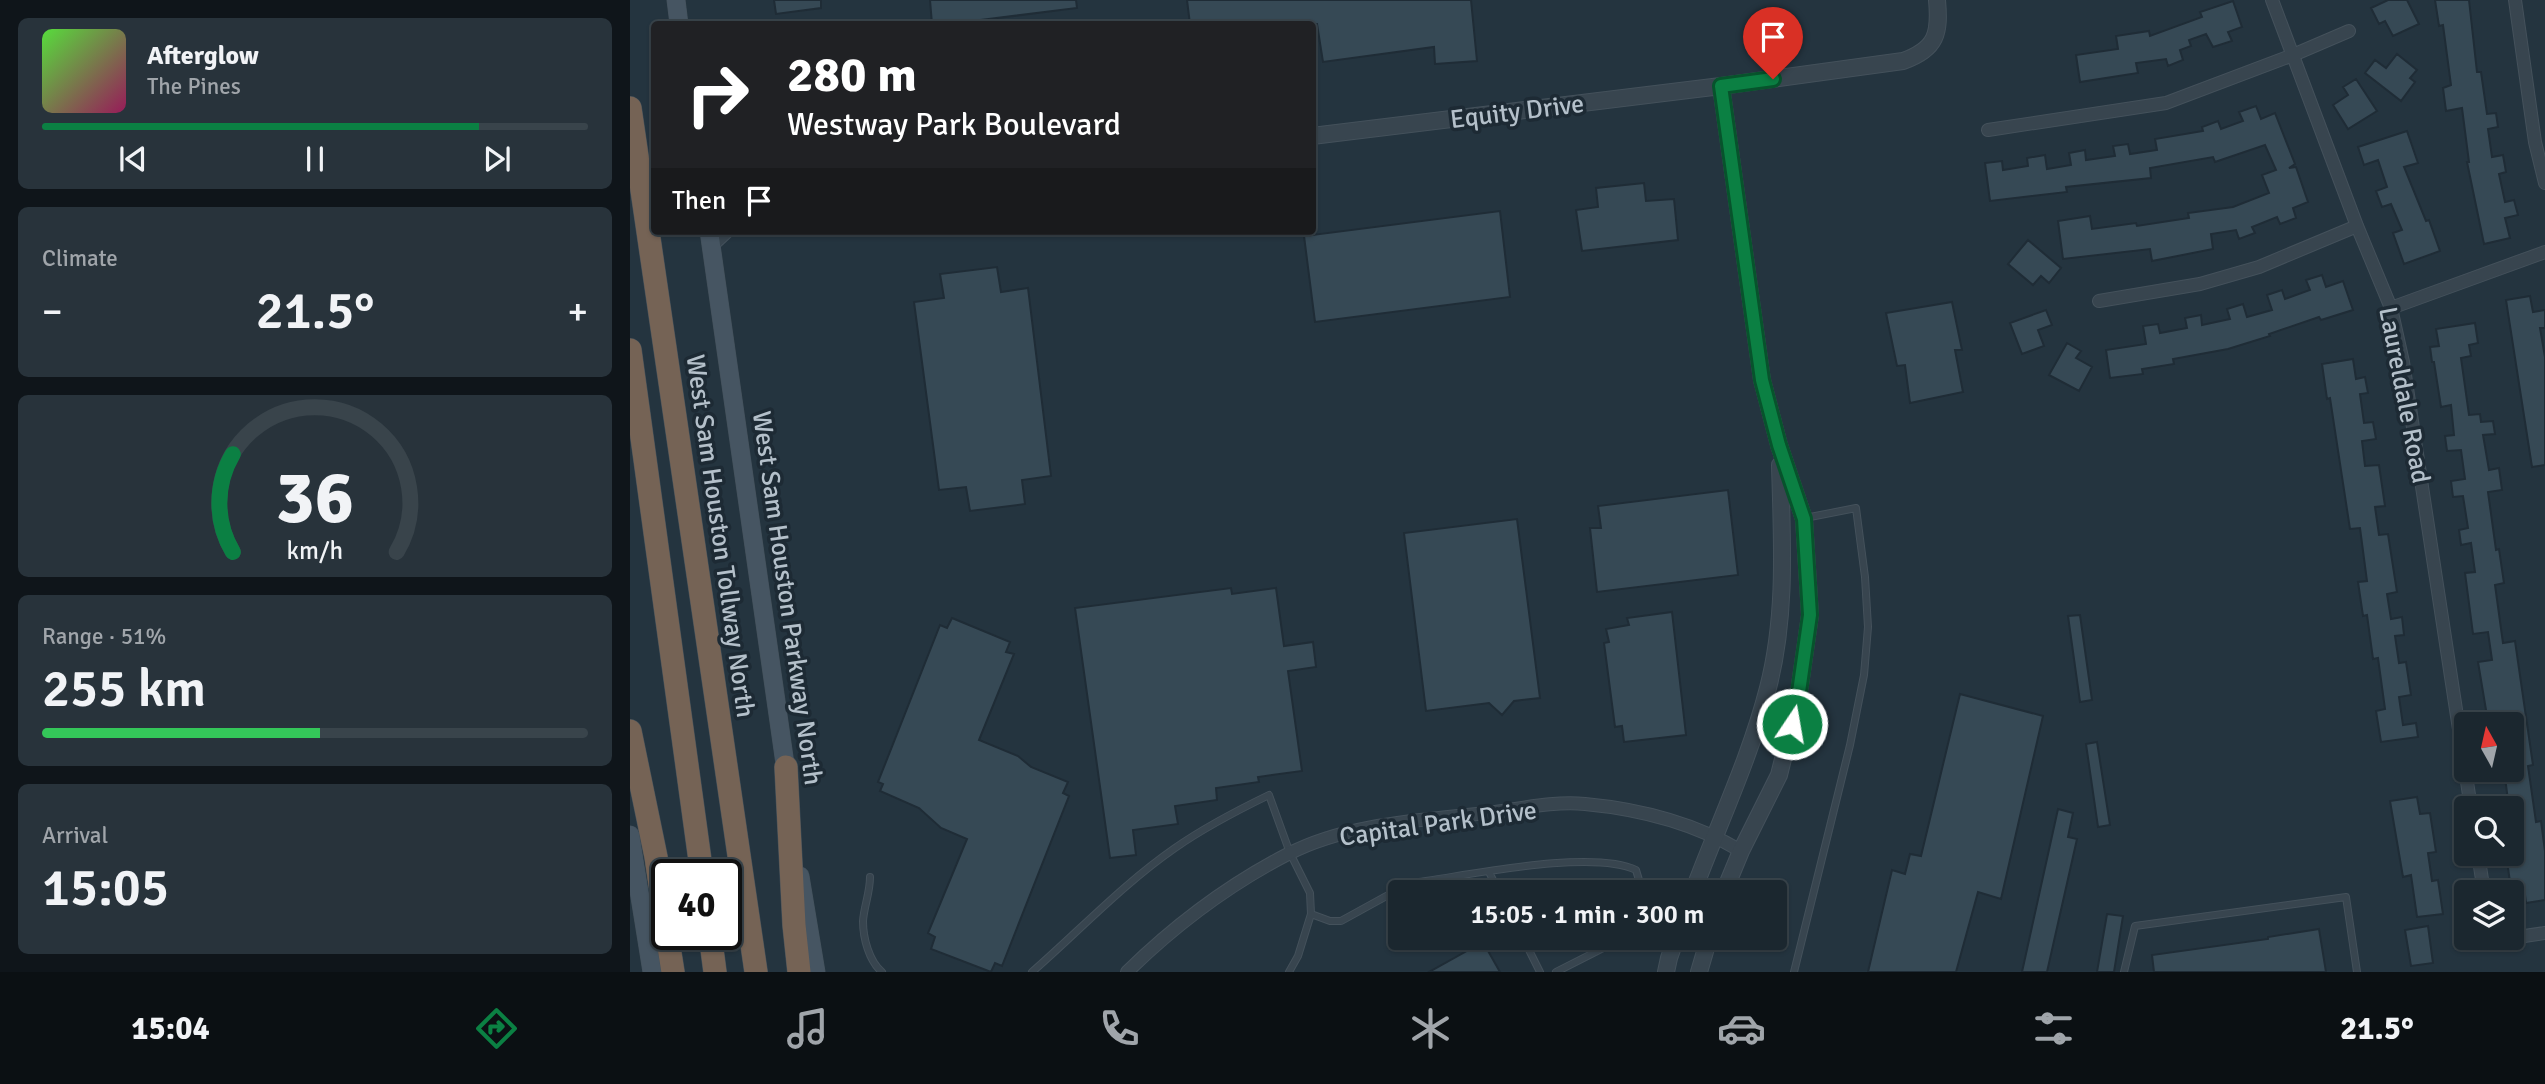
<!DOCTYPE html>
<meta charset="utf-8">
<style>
:root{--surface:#1b272f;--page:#28333b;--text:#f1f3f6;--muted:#a0a5aa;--line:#39444b;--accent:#0b8043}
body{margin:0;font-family:Signika,sans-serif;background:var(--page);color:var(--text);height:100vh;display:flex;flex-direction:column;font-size:26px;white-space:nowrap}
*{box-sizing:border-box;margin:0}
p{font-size:23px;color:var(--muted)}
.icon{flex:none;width:38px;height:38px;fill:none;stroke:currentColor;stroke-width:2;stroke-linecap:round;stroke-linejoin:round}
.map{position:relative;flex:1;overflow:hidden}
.details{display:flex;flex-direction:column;gap:18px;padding:18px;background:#0f151a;width:630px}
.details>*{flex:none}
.hud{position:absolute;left:21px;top:21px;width:665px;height:214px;border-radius:7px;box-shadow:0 2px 5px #0004,0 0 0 2px var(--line);background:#202124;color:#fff;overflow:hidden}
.needle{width:46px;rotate:352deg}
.fabs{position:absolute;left:1824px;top:712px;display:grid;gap:14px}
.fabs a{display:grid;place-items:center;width:70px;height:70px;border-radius:7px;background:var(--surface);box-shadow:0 2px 5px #0004,0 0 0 2px var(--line);font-size:35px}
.speed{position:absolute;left:21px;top:859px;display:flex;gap:14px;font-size:35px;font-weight:700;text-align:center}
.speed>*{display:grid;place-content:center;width:91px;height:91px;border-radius:50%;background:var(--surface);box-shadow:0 2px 5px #0004,0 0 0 2px var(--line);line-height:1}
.speed .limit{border:4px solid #111;border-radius:10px;background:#fff;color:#111}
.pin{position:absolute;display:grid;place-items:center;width:60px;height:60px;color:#fff;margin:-72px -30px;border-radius:50% 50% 50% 0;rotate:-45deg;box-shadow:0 0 7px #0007}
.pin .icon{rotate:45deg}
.me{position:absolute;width:77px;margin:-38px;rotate:12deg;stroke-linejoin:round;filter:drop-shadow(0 0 5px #0008)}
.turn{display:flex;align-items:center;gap:24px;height:147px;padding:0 21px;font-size:32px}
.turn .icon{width:91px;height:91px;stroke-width:2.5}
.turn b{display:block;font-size:49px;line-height:60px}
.then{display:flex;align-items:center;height:66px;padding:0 21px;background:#0003;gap:14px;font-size:26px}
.big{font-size:52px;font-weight:600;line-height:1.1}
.details .tile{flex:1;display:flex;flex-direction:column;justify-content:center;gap:10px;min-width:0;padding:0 24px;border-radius:10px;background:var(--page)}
.details .dial{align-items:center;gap:0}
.dial svg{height:182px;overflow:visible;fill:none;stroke:var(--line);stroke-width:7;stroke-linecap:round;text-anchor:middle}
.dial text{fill:var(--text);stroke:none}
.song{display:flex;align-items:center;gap:21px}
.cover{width:84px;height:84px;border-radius:10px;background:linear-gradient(135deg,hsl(110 70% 55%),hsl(330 70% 35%))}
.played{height:7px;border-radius:4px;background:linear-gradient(90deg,var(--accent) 80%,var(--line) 80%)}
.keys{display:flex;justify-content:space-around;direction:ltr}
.heat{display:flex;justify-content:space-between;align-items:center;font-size:38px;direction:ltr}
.charge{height:10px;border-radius:5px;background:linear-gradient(90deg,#34c759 51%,var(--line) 0)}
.trip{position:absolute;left:758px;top:880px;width:399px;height:70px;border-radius:7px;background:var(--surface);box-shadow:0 2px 5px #0004,0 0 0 2px var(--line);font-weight:600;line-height:70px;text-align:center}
.tab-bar{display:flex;height:112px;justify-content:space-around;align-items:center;background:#0b1013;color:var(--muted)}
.tab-bar .icon{width:49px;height:49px}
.tab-bar .selected{color:var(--accent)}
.tab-bar b{font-size:32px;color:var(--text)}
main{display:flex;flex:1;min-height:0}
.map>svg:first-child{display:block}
.building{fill:#364955;stroke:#1f2c36;stroke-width:2}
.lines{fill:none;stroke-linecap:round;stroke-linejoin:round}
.service-casing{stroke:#44515b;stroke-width:8}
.minor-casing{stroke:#44515b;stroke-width:14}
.tertiary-casing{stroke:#44515b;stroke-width:18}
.secondary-casing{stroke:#44515b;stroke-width:19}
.motorway-casing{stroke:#43505a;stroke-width:24}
.service{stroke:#38454f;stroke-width:6}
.minor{stroke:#38454f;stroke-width:12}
.tertiary{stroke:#38454f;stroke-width:16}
.secondary{stroke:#465562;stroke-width:18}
.motorway{stroke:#756355;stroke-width:23}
.route-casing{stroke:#07532c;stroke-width:18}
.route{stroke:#0b8043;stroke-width:12}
.labels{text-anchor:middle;stroke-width:7;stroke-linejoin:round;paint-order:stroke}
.street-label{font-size:26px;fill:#b4c0ca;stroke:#1d2a34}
</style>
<main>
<section class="details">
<div class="tile">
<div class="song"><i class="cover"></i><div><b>Afterglow</b><p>The Pines</p></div></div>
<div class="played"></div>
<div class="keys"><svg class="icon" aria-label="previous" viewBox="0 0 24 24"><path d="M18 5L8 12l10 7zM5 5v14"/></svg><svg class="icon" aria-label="pause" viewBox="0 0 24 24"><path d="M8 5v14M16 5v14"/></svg><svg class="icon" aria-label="next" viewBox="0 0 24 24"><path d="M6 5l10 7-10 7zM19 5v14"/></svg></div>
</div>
<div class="tile"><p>Climate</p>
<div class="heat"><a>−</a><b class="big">21.5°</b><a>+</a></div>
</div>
<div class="tile dial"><svg viewBox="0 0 100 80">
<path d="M14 69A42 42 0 1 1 86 69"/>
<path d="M14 69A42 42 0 0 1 14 26" stroke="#0b8043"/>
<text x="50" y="56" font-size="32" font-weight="700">36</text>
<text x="50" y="72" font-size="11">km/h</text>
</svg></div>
<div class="tile"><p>Range · 51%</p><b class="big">255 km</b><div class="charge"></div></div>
<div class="tile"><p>Arrival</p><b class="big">15:05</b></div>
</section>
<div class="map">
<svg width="1915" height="972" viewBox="0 0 1915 972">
<rect width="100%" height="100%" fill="#24343f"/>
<path class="building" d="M144 0H191V8L146 14Z
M300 0H446L447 8 319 24H302Z
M557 0H841L847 61 805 64 804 47 693 62 687 24H560Z
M1758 0H1777L1789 24 1763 36 1755 21 1749 24 1741 8Z
M1805 0H1839L1847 72H1851L1857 114 1866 113 1868 127 1858 129 1862 157 1873 155 1876 172 1869 174 1875 202 1884 200 1888 215 1875 218 1880 238 1854 244 1837 162H1839L1832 108 1816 111 1813 88 1821 85 1813 25 1809 26Z
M1603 1 1612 27 1598 32 1602 41 1583 47 1576 34 1559 40 1561 46 1550 50 1553 60 1538 66 1536 59 1506 63 1508 73 1450 82 1446 55 1488 49 1486 36 1519 31 1520 36 1572 17 1570 12Z
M1767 54 1787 70 1780 78 1785 82 1771 101 1735 73 1745 60 1756 68Z
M1726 79 1747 111 1718 129 1703 105 1718 95 1713 87Z
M1626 106 1631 119 1645 113 1665 164 1659 168 1666 167 1678 202 1663 208 1666 218 1650 224 1647 217 1622 227 1625 233 1609 239 1606 230 1581 234 1583 249 1522 261 1520 249 1433 259 1428 221 1460 216 1462 229 1506 223 1507 226 1559 218 1558 213 1603 207 1639 193 1632 175 1646 170 1635 145 1585 162 1583 157 1520 168 1521 178 1436 187 1437 192 1360 201 1355 163 1372 161 1373 170 1398 166 1397 158 1415 155 1417 169 1441 165 1439 153 1455 150 1456 160 1485 156 1483 146 1498 144 1500 154 1527 150 1525 139 1573 131 1572 127 1588 121 1591 129 1613 121 1609 112Z
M1777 131 1788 163 1774 167 1796 221 1799 220 1810 251 1774 264 1763 233 1772 230 1761 204 1752 207 1746 191 1757 187 1748 160 1734 165 1728 147Z
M1014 183 1016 201 1044 199 1048 240 952 251 946 210 968 207 966 188Z
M870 211 880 297 685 322 674 236Z
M1398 240 1431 268 1419 283 1411 276 1403 285 1378 264Z
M367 267 371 292 398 288 421 476 392 480 395 504 340 511 336 487 309 490 284 302 314 298 310 274Z
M1692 275 1696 287 1713 281 1723 310 1691 320 1689 317 1639 334 1640 336 1598 349 1543 359 1544 364 1512 369 1513 374 1480 378 1476 350 1516 344 1513 326 1528 324 1530 333 1557 328 1555 318 1571 315 1572 325 1600 319 1597 309 1613 304 1617 317 1642 310 1637 295 1652 290 1655 299 1680 290 1676 280Z
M1900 296 1903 312 1915 310V328H1910L1915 357V465L1902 467 1876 300Z
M1322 302 1332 350H1325L1333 392 1280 403 1275 365 1267 366 1256 313Z
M1416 310 1422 325 1408 330 1414 346 1392 354 1380 323Z
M1845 323 1848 343 1839 345 1841 356 1831 358 1839 415 1850 414 1851 422 1863 421 1865 434 1853 435 1859 470 1869 468 1872 490 1858 492 1866 550 1869 549 1874 583 1865 585 1873 643 1885 641 1903 765 1898 766 1906 822 1911 821 1915 851V900L1896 903 1894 887 1881 889 1876 854H1881V845L1885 844 1881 808H1879L1874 770H1881V719L1858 722 1848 662 1862 660 1858 632 1843 634 1835 573 1845 572 1841 543 1831 545 1829 530 1838 528 1833 496 1823 497 1821 481 1835 479 1831 450 1817 451 1815 436 1824 435 1821 405 1811 407 1804 362H1802L1800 347 1809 346 1806 329Z
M1437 343 1451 351 1446 358 1462 367 1449 391 1419 375Z
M1723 359 1726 379 1735 377 1738 393 1730 394 1734 423 1743 422 1746 439 1732 441 1735 466 1749 465 1755 506 1745 507 1749 535 1758 534 1767 592 1757 594 1761 619 1772 617 1774 635 1765 636 1769 663 1776 662 1781 695 1769 697 1773 725 1786 723 1788 737 1751 742 1746 711 1755 709 1748 658 1743 659 1737 615 1733 616 1728 582 1737 581 1730 528 1720 529 1700 398 1697 399 1692 364Z
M1098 490 1108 575 967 592 960 528H971L968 506Z
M887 519 910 698 884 701 872 715 859 703 796 711 774 533Z
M601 588 602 594 646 588 654 646 683 642 686 667 658 671 672 771 628 777 629 782 586 788 587 800 545 806 548 824 503 830 506 855 480 858 445 608Z
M1042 612 1056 735 994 742 992 726 985 727 974 643 979 642 976 629 999 625 997 618Z
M1450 615 1462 700 1450 702 1438 616Z
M322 618 380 642 376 652 384 654 349 740 388 756 401 767 438 782 433 793 439 796 372 966 365 963 361 972 301 949 305 937 298 933 337 839 311 828 289 808 250 791 253 784 248 782 310 625 317 628Z
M1330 694 1413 716 1371 899 1348 892 1326 972H1238L1262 870 1275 874 1280 854 1291 856Z
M1467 742 1480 825 1468 827 1456 744Z
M1787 797 1790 814 1800 813 1806 852 1798 853 1802 881 1808 880 1813 914 1787 917 1781 875 1773 877 1760 801Z
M1428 809 1443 813 1438 837 1447 839 1417 972H1392Z
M1477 914 1493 916 1484 972H1467Z
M1798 926 1803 963 1781 966 1775 930Z
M1689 929 1696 972H1524L1522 955 1638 939V937Z
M853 942 870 972H799Z"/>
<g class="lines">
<g class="service-casing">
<path id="service" d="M859 872 869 892
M240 877C240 893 234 906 233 921 233 938 239 961 252 972
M681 914 700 921H711L771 888 789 882C840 875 962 849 1006 870L1009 880 1006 892
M893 938 910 972
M402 972C449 931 493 884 545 848 575 827 606 811 639 795L660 853 680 893 681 914 668 956 659 972
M926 972 993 938
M1164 972 1220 745 1234 675 1238 627 1235 577 1226 508 1175 518
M1494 972 1505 926 1716 897 1727 972"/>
</g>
<g class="minor-casing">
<path id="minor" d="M1642 0 1727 226 1761 308 1773 362 1841 808
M1885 0 1905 142 1915 183
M1358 130 1536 103 1663 55 1719 31
M1469 301 1570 284 1629 267 1727 226
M1761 308 1915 252
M1848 854 1854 892
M1861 938V941L1915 933
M497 972C545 925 598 885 658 854 720 822 797 820 865 812 894 808 926 801 955 804 1009 809 1064 823 1111 851"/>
</g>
<g class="tertiary-casing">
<path id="tertiary" d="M1091 86 1132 380 1149 445 1174 519 1180 615 1168 699 1149 775 1111 851 1094 892
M682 136 1091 86 1273 61C1307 49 1310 33 1307 0
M81 244 95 231
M1063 892C1088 825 1120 758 1138 688 1157 615 1152 539 1150 465
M1036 972 1039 958 1046 938
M1069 972 1079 938"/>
</g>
<g class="secondary-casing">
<path id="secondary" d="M46 0 49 24
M79 231 157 778
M0 835 22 972
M170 876 186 972"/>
</g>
<g class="motorway-casing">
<path id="motorway" d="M0 108 126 972
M0 350 72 875
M0 731 26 857 37 932
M156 767 164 925 169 972
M37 934 43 972
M80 934 85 972"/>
</g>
<use href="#service" class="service"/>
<use href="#minor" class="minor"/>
<use href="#tertiary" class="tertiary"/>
<use href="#secondary" class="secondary"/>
<use href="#motorway" class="motorway"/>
</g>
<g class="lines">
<g class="route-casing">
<path id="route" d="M1143 79 1091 86 1132 380 1149 445 1174 519 1180 615 1168 699 1162 724"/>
</g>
<use href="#route" class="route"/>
</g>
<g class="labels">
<g class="street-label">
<text transform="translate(887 111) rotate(-7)" y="9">Equity Drive</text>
<text transform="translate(1775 395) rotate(79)" y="9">Laureldale Road</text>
<text transform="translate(91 536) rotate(82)" y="9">West Sam Houston Tollway North</text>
<text transform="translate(158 598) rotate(82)" y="9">West Sam Houston Parkway North</text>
<text transform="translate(808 823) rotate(-8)" y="9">Capital Park Drive</text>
</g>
</g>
</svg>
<div class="fabs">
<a><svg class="needle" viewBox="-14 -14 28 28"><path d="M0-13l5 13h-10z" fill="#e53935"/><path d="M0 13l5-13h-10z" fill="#a0a5aa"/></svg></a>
<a><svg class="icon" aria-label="search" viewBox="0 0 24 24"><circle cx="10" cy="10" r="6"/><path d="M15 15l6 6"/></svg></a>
<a><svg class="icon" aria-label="layers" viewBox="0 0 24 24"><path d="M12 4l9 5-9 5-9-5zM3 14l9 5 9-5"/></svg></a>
</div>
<div class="speed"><div class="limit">40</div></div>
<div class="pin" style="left:1143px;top:79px;background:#d93025"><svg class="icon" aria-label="arrive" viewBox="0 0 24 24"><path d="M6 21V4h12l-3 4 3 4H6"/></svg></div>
<svg class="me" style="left:1162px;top:724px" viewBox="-20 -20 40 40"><circle r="17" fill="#0b8043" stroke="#fff" stroke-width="3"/><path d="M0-11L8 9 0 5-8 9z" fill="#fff"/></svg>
<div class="trip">15:05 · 1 min · 300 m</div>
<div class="hud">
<div class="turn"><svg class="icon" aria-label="right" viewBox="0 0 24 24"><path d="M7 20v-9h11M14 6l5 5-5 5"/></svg><div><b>280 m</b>Westway Park Boulevard</div></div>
<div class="then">Then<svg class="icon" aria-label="arrive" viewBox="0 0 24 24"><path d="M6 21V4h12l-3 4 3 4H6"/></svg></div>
</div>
</div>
</main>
<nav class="tab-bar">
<b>15:04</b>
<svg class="icon selected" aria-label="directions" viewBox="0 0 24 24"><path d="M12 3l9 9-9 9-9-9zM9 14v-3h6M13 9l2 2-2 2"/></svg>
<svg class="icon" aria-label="music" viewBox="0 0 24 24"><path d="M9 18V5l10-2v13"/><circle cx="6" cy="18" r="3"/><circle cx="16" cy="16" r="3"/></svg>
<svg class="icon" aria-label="phone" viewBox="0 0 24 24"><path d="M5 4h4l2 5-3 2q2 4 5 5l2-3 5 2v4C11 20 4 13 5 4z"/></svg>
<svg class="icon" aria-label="climate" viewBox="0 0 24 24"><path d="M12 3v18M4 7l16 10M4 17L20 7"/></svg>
<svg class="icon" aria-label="car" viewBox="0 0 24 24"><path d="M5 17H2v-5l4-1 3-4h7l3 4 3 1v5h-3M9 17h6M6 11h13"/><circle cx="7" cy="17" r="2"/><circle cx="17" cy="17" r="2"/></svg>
<svg class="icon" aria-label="filters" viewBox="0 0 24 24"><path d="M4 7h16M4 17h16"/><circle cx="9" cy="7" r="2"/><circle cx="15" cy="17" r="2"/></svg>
<b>21.5°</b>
</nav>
